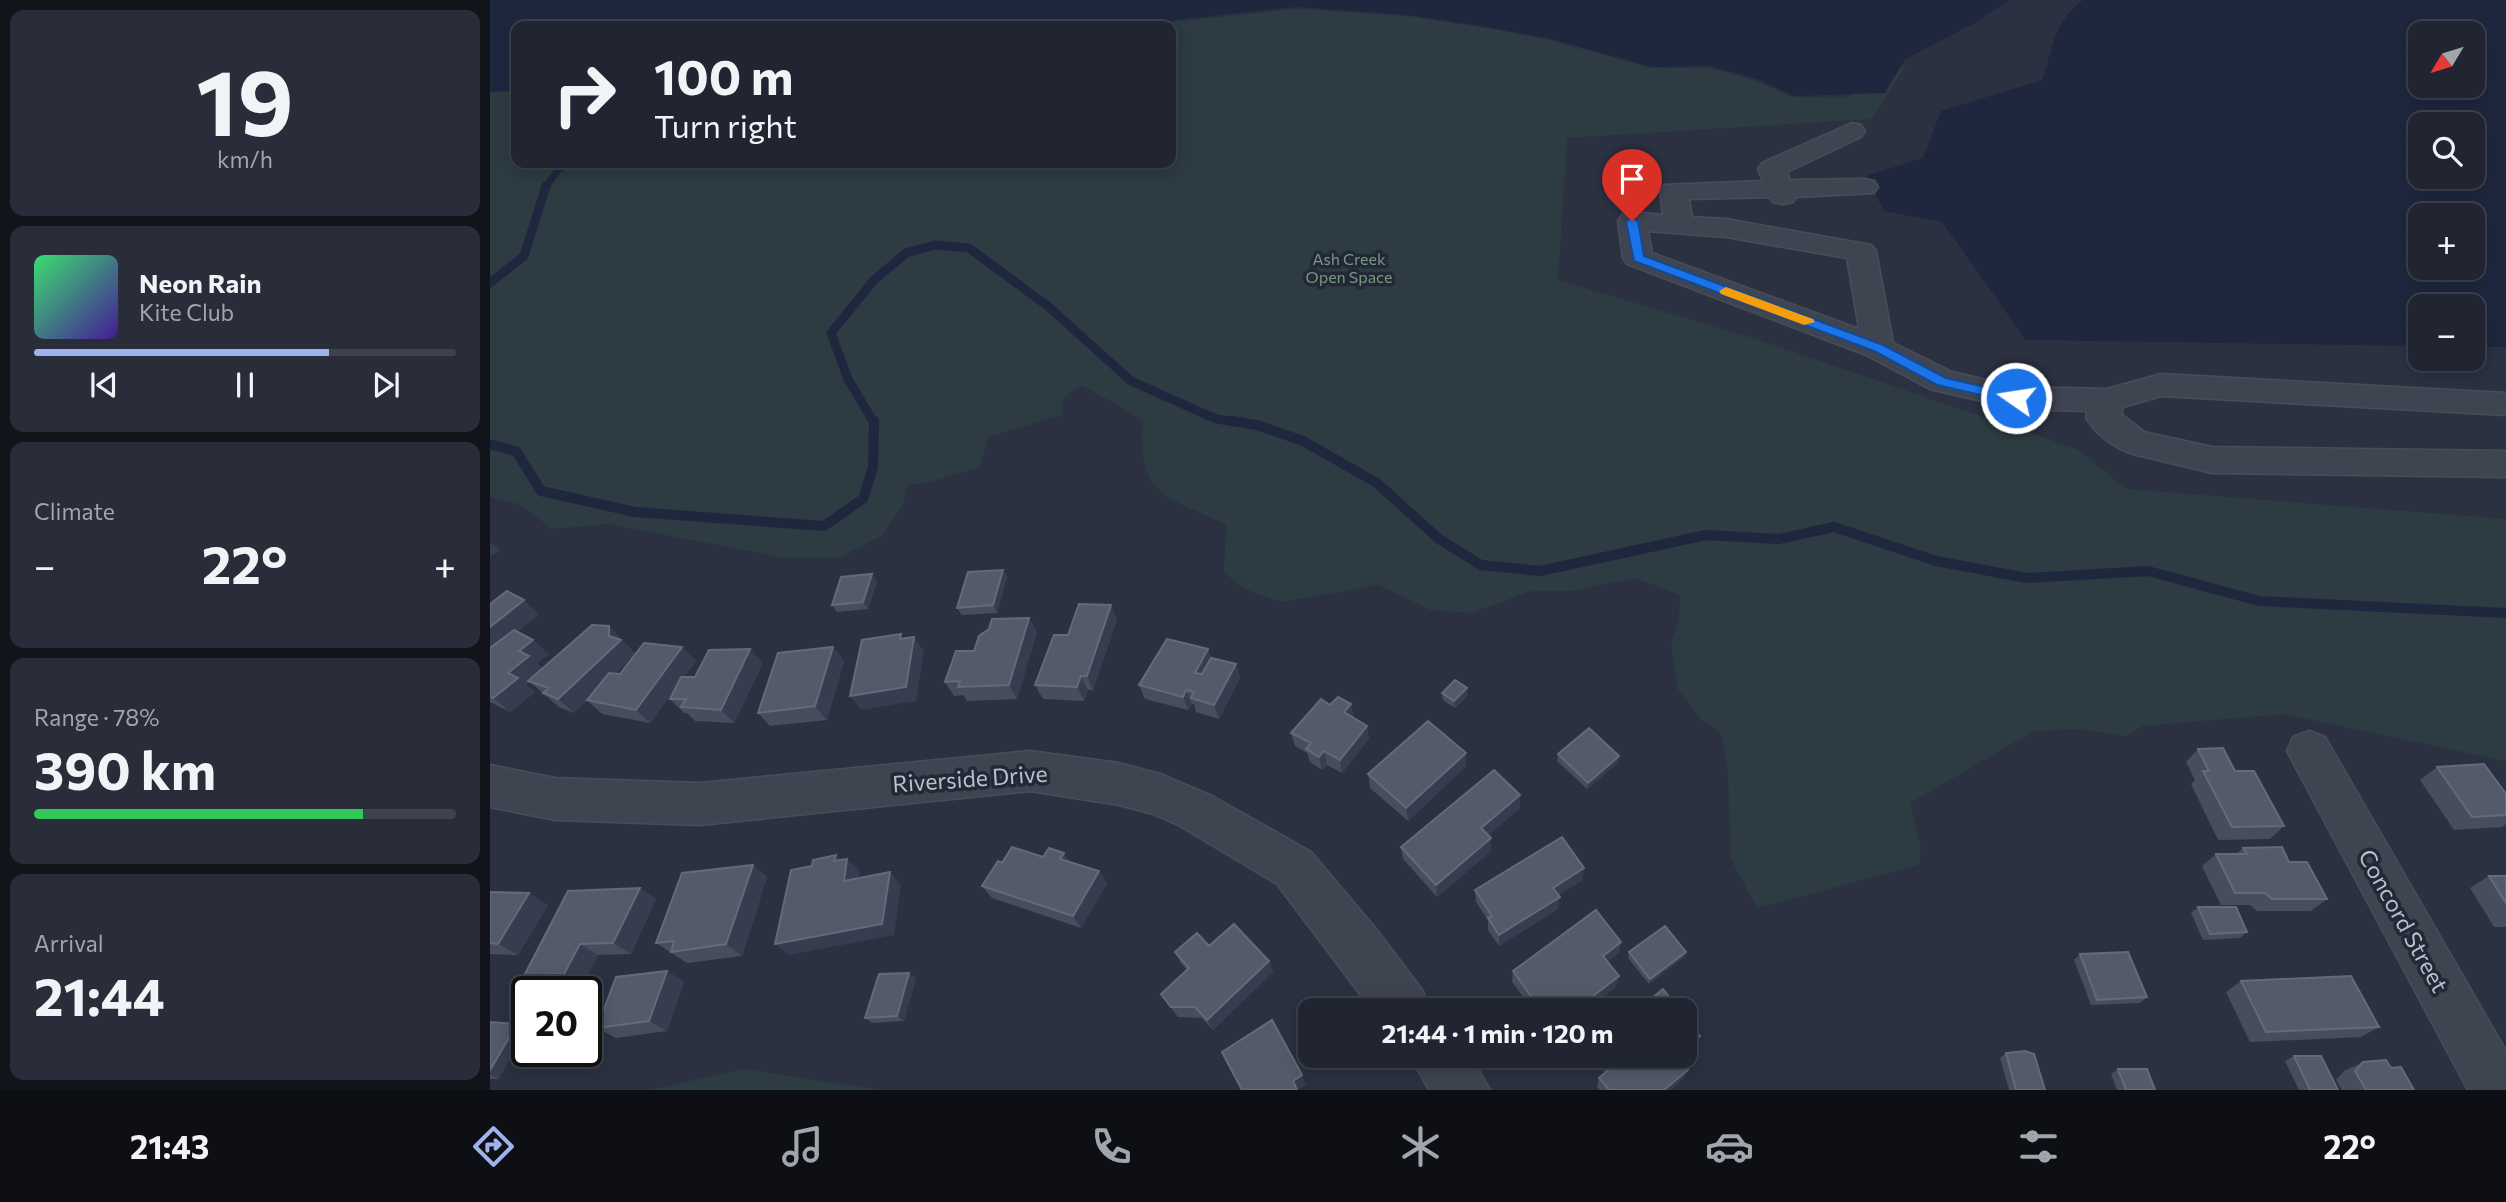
<!DOCTYPE html>
<meta charset="utf-8">
<style>
:root{--surface:#202531;--page:#282d39;--text:#f1f3f6;--muted:#a2a5ab;--line:#3d424d;--accent:#9fb2ed}
body{margin:0;font-family:Commissioner,sans-serif;background:var(--page);color:var(--text);height:100vh;display:flex;flex-direction:column;font-size:26px;white-space:nowrap}
*{box-sizing:border-box;margin:0}
p{font-size:23px;color:var(--muted)}
.icon{flex:none;width:38px;height:38px;fill:none;stroke:currentColor;stroke-width:2;stroke-linecap:round;stroke-linejoin:round}
.map{position:relative;flex:1;overflow:hidden}
.panel{display:flex;flex-direction:column;gap:10px;padding:10px;background:#12141b;width:490px}
.panel>*{flex:none}
.top-card{position:absolute;left:21px;top:21px;width:665px;height:147px;border-radius:14px;box-shadow:0 4px 18px #0003,0 0 0 2px var(--line);background:#202531;color:var(--text);overflow:hidden}
.needle{width:46px;rotate:232deg}
.buttons{position:absolute;left:1918px;top:21px;display:grid;gap:14px}
.buttons a{display:grid;place-items:center;width:77px;height:77px;border-radius:14px;background:var(--surface);box-shadow:0 4px 18px #0003,0 0 0 2px var(--line);font-size:35px}
.speed{position:absolute;left:21px;top:976px;display:flex;gap:14px;font-size:35px;font-weight:700;text-align:center}
.speed>*{display:grid;place-content:center;width:91px;height:91px;border-radius:50%;background:var(--surface);box-shadow:0 4px 18px #0003,0 0 0 2px var(--line);line-height:1}
.speed .limit{border:4px solid #111;border-radius:10px;background:#fff;color:#111}
.pin{position:absolute;display:grid;place-items:center;width:60px;height:60px;color:#fff;margin:-72px -30px;border-radius:50% 50% 50% 0;rotate:-45deg;box-shadow:0 0 7px #0007}
.pin .icon{rotate:45deg}
.me{position:absolute;width:77px;margin:-38px;rotate:283deg;stroke-linejoin:round;filter:drop-shadow(0 0 5px #0008)}
.turn{display:flex;align-items:center;gap:24px;height:147px;padding:0 28px;font-size:32px}
.turn .icon{width:91px;height:91px;stroke-width:2.5}
.turn b{display:block;font-size:49px;line-height:60px}
.big{font-size:52px;font-weight:700;line-height:1.1}
.panel .tile{flex:1;display:flex;flex-direction:column;justify-content:center;gap:10px;min-width:0;padding:0 24px;border-radius:14px;background:var(--page)}
.panel .dial{align-items:center;gap:0}
.dial b{font-size:91px;line-height:1}
.song{display:flex;align-items:center;gap:21px}
.cover{width:84px;height:84px;border-radius:10px;background:linear-gradient(135deg,hsl(140 70% 55%),hsl(260 70% 35%))}
.played{height:7px;border-radius:4px;background:linear-gradient(90deg,var(--accent) 70%,var(--line) 70%)}
.keys{display:flex;justify-content:space-around;direction:ltr}
.heat{display:flex;justify-content:space-between;align-items:center;font-size:38px;direction:ltr}
.charge{height:10px;border-radius:5px;background:linear-gradient(90deg,#34c759 78%,var(--line) 0)}
.trip{position:absolute;left:808px;top:998px;width:399px;height:70px;border-radius:14px;background:var(--surface);box-shadow:0 4px 18px #0003,0 0 0 2px var(--line);font-weight:700;line-height:70px;text-align:center}
.tabs{display:flex;height:112px;justify-content:space-around;align-items:center;background:#0d0f14;color:var(--muted)}
.tabs .icon{width:49px;height:49px}
.tabs .selected{color:var(--accent)}
.tabs b{font-size:32px;color:var(--text)}
main{display:flex;flex:1;min-height:0}
.map>svg:first-child{display:block}
.green{fill:#2d3c42}
.water{fill:#1e273e;fill-rule:evenodd}
.lines{fill:none;stroke-linecap:round;stroke-linejoin:round}
.stream-far2{stroke:#1e273e;stroke-width:7}
.stream-far1{stroke:#1e273e;stroke-width:9}
.stream{stroke:#1e273e;stroke-width:10}
.minor-casing{stroke:#484d5a;stroke-width:3}
.minor{fill:#3f4451;fill-rule:evenodd}
.wall{fill:#464e5e;fill-rule:evenodd}
.shaded-wall{fill:#363d4e}
.building{fill:#535a6a;stroke:#636a79;stroke-width:2}
.route{fill:#1a73e8;stroke:#114b97;stroke-width:2}
.slow{fill:#f59e0b}
.labels{text-anchor:middle;stroke-width:7;stroke-linejoin:round;paint-order:stroke}
.far-park-label{font-size:16px;fill:#769983;stroke:#232836}
.near-street-label{font-size:23px;fill:#bcbfcb;stroke:#232836}
</style>
<main>
<section class="panel">
<div class="tile dial"><b>19</b><p>km/h</p></div>
<div class="tile">
<div class="song"><i class="cover"></i><div><b>Neon Rain</b><p>Kite Club</p></div></div>
<div class="played"></div>
<div class="keys"><svg class="icon" aria-label="previous" viewBox="0 0 24 24"><path d="M18 5L8 12l10 7zM5 5v14"/></svg><svg class="icon" aria-label="pause" viewBox="0 0 24 24"><path d="M8 5v14M16 5v14"/></svg><svg class="icon" aria-label="next" viewBox="0 0 24 24"><path d="M6 5l10 7-10 7zM19 5v14"/></svg></div>
</div>
<div class="tile"><p>Climate</p>
<div class="heat"><a>−</a><b class="big">22°</b><a>+</a></div>
</div>
<div class="tile"><p>Range · 78%</p><b class="big">390 km</b><div class="charge"></div></div>
<div class="tile"><p>Arrival</p><b class="big">21:44</b></div>
</section>
<div class="map">
<svg width="2016" height="1090" viewBox="0 0 2016 1090">
<rect width="100%" height="100%" fill="#2b3141"/>
<path class="green" d="M806 9 917 16 1003 29 1059 40 1161 68H1220L1266 81 1302 97 1356 98 1417 64 1381 119 1077 138 1068 280 1266 339 1589 450 1636 489 2016 519V761L1794 714 1653 726 1637 736 1587 729 1544 731 1420 803 1431 849 1429 865 1267 908 1241 859 1238 776 1232 735 1211 719 1187 688 1181 642 1189 620 1190 595 1145 578 1083 591H1041L982 613 941 610 888 585 790 602 755 589 734 573 736 525C678 495 646 499 653 420L592 385 572 399 573 415 498 437 490 467 440 482 417 485 413 505 393 535 348 558H294L119 524 62 529 29 504 0 497V86L26 82V163H681V26H646Z
M253 1069 385 1089 386 1090H160Z"/>
<path class="water" d="M0 0H1519L1483 24 1415 59 1395 93 1303 96 1268 79 1219 66 1162 67 1061 39 1003 28 918 15 806 7 629 26H26V91L0 92Z
M1593 0H2016V347H1983V306H1930V346L1536 340 1452 222 1394 211 1376 176 1433 158 1451 111 1552 80C1564 48 1562 23 1593 0ZM1930 33H1983V86H1930ZM1930 124H1983V177H1930ZM1930 215H1983V268H1930Z"/>
<g class="lines">
<path class="stream-far2" d="M55 188 69 169 81 163"/>
<path class="stream-far1" d="M0 283 34 256 56 186
M384 423 358 379 341 333 384 280 416 253 445 245 479 248 559 307 641 381 726 419 754 423"/>
<path class="stream" d="M742 421 767 425 813 441 887 483 949 539 991 565 1050 571 1216 535 1288 539 1344 527 1446 561 1537 578 1658 571 1769 601 2016 613
M2 445 26 451 51 491 145 512 334 526 373 499 383 467 384 421"/>
<g class="minor-casing">
<path id="minor" d="M1362 123 1371 125 1375 131 1371 137 1297 172 1300 180 1374 179 1384 181 1388 187 1384 193 1306 197 1303 202 1293 204 1283 202 1280 197 1199 199 1202 217 1236 219 1381 245 1386 251 1403 343 1462 372 1526 387 1617 389 1671 374 2016 393V415L1671 396 1633 407 1631 414 1654 432 1722 447 2016 451V477L1722 473 1643 454C1625 449 1606 434 1596 418L1597 411 1526 409 1440 389 1376 355 1137 264 1133 258 1128 221 1132 215 1142 212 1173 215 1170 191 1174 185 1273 181 1268 169 1272 163ZM1158 231 1236 237 1357 258 1369 329 1162 253Z
M1819 731 1835 737 2016 1051V1090H1978L1797 751 1803 737Z
M540 751 629 763 670 774 722 796 821 852 886 929 933 991 940 1010H882L787 884 690 826 663 814 629 805 540 791 210 825 65 820 0 807V765L65 778 210 783Z
M920 1055H980L1000 1090H939Z"/>
</g>
<use href="#minor" class="minor"/>
</g>
<path class="wall" d="M513 570 517 577 507 613 472 615 467 608Z
M387 581 378 609 347 612 342 605Z
M0 604 49 614 27 632 59 654 47 663 53 668 119 626 145 654 206 661 194 677H205L273 663 244 723 205 721 197 713H194L180 699 185 689 160 723 112 714 97 700 84 713 69 707 40 682 36 685 45 692 20 712 0 702ZM142 658 130 674 125 673Z
M539 618 547 632 527 699 477 701 473 695 464 696 455 682 484 651Z
M627 620 603 690H598L594 701 553 699 545 685 578 635Z
M343 647 354 661 337 720 280 726 268 713Z
M718 649 721 658 746 664 750 678 729 719 706 712 704 704H702L698 710 655 699 649 685Z
M952 693 978 695 965 708 953 700Z
M861 704 864 718 877 726 879 739 852 773 837 765 832 770 820 762 817 753 805 746 801 733 840 705Z
M1708 749 1745 771 1794 826 1780 839 1728 840 1701 784 1705 780 1696 762Z
M976 753V766L918 821 880 788 878 774Z
M1068 754 1129 756 1128 763 1097 789 1067 761Z
M1947 767 2016 794V824L2012 827 1964 830 1930 780Z
M1030 795V808L998 835 1001 851 947 897 913 859 911 847Z
M1753 848 1799 862 1837 899 1821 911H1767L1760 905H1731L1712 866 1726 854H1746Z
M574 853 580 862 609 871 617 883 591 928 502 898 492 886 512 863Z
M263 865 277 877 252 956 197 963 166 943Z
M1999 876H2016V927H2004L1980 888Z
M1093 880 1068 895V909L1009 946 998 930V920L986 902 985 890Z
M150 888 166 899 141 954 108 955 93 985 53 986 34 976Z
M0 892 58 905 28 955 0 954Z
M1708 907 1757 932 1750 938 1713 940 1701 913Z
M1131 942 1129 953 1117 962 1129 976 1126 987 1096 1010H1043L1022 982 1023 971Z
M719 946 779 961 783 972 723 1030 712 1018 688 1017 671 994 697 970 691 963 685 952Z
M1139 952H1196L1194 957 1159 984 1138 958Z
M1590 954 1657 997 1650 1003 1601 1005 1584 960Z
M426 978 414 1021 382 1023 375 1018Z
M194 981 177 1031 126 1038 107 1028Z
M1751 981 1889 1027 1871 1037 1760 1042 1736 992Z
M0 1022 9 1079H0Z
M1516 1053 1555 1090H1519L1510 1058Z
M1102 1055H1195L1189 1060 1193 1079 1181 1090H1110L1107 1087 1109 1078 1115 1073Z
M1804 1056 1848 1090H1809L1795 1061Z
M1873 1062 1901 1068 1924 1090H1852L1846 1080 1854 1071Z
M1628 1069 1665 1090H1627L1621 1074Z"/>
<path class="shaded-wall" d="M2 543 10 550 0 557V544Z
M513 570 517 577 507 613 503 605Z
M382 574 387 581 378 609 373 602Z
M34 600 49 614 0 654V627Z
M621 605 627 620 603 690 597 676Z
M539 618 547 632 527 699 519 685Z
M119 626 145 655 84 713 68 699 119 636Z
M424 637 434 651 426 701 371 710 360 696Z
M43 640 59 654 47 663 55 670 38 681 40 682 36 685 45 692 20 712 3 698 29 651Z
M192 647 206 661 160 723 146 710Z
M343 647 354 661 337 720 325 706Z
M260 649 273 663 244 723 231 710Z
M718 649 723 663 710 687 705 673Z
M746 664 750 678 729 719 724 705Z
M591 676 598 690 594 701 587 687Z
M977 688 978 695 965 708 964 701Z
M696 690 702 704 698 710 693 697Z
M861 704 864 718 854 712Z
M877 726 879 739 852 773 850 760Z
M834 751 837 765 832 770 829 757Z
M976 753V766L918 821 916 808Z
M1129 756 1128 763 1097 789 1098 783Z
M1030 795V808L992 841 991 828Z
M1001 838V851L947 897 946 885Z
M574 853 582 865 570 859Z
M346 855 356 865 357 859 370 871 366 893 354 881 344 861Z
M263 865 277 877 252 956 236 944Z
M1094 868 1093 880 1062 899 1063 888Z
M609 871 617 883 591 928 583 916Z
M400 872 411 885 404 935 299 955 285 944Z
M150 888 166 899 141 954 123 943Z
M39 893 58 905 28 955 8 944Z
M1070 897 1068 909 1009 946V935Z
M1131 942 1129 953 1111 967 1113 956Z
M90 944 108 955 93 985 74 974Z
M1196 952 1194 957 1159 984 1160 979Z
M779 961 783 972 723 1030 717 1020Z
M177 971 194 981 177 1031 159 1021Z
M419 973 426 978 414 1021 407 1016Z
M1129 976 1126 987 1096 1010H1085Z
M27 1024 37 1028V1030L9 1079 0 1075V1070Z
M1210 1036 1206 1046 1195 1055V1049Z
M1188 1055H1195L1183 1066 1186 1057Z
M1198 1070 1193 1079 1181 1090H1174Z
M812 1075 816 1085 807 1090 803 1081Z"/>
<path class="building" d="M513 570 503 605 467 608 478 572Z
M382 574 373 602 342 605 351 577Z
M17 591 34 600 0 627V604Z
M589 604 621 605 597 676H591L587 687 545 685 564 635H578Z
M539 618 519 685 468 687 470 681 455 682 466 651H484L489 636 499 629 502 619Z
M102 625 119 626V636L131 640 68 699 53 693 59 688 38 681Z
M24 630 43 640 29 651 39 656 18 673 28 678 3 698 0 696V648Z
M411 634 410 639 424 637 416 687 360 696 372 640Z
M677 639 718 649 705 673 712 674 721 658 746 664 724 705 701 698 704 692 696 690 693 697 649 685Z
M154 643 192 647 146 710 97 700 119 673 130 674Z
M343 647 325 706 268 713 288 653Z
M260 649 231 710 191 707 196 699H180L191 677H205L219 650Z
M965 680 977 688 964 701 952 693Z
M848 697 861 704 854 712 877 726 850 760 834 751 829 757 816 749 821 743 801 733 831 699 840 705Z
M938 721 976 753 916 808 878 774Z
M1099 728 1129 756 1098 783 1068 754Z
M1733 748 1745 771H1764L1794 826 1742 827 1713 771H1719L1708 749Z
M1994 764 2016 794V815L1982 817 1947 767Z
M1004 770 1030 795 991 828 1001 838 946 885 911 847Z
M1072 837 1094 868 1063 888 1070 897 1009 935 998 918 1002 916 985 890Z
M522 847 553 857 559 848 574 853 570 859 609 871 583 916 492 886 508 861 512 863Z
M1792 847 1799 862H1817L1837 899H1782L1775 893H1745L1726 854H1757L1753 848Z
M346 855 344 861 357 859 354 881 400 872 392 924 285 944 301 870 322 866 323 860Z
M263 865 236 944 181 952 184 941 166 943 192 873Z
M1999 876H2016V903Z
M150 888 123 943 90 944 74 974 34 976 78 891Z
M0 892 39 893 8 944 0 943Z
M1708 907H1746L1757 932 1720 934Z
M1106 910 1131 942 1113 956 1129 976 1085 1010H1051L1023 971Z
M744 924 779 961 717 1020 705 1007H681L671 994 699 968 685 952 707 933 719 946Z
M1175 926 1196 952 1160 979 1139 952Z
M1638 952 1657 997 1607 1000 1590 954Z
M177 971 159 1021 107 1028 126 977Z
M419 973 407 1016 375 1018 389 974Z
M1861 976 1889 1027 1776 1032 1751 981Z
M1173 989 1189 1010H1148Z
M1195 1017 1210 1036 1195 1049Z
M782 1020 812 1075 803 1081 807 1090H752L732 1052Z
M0 1022 27 1024 0 1070Z
M1535 1051 1544 1054 1555 1090H1526L1516 1053Z
M1111 1055H1188L1186 1057 1198 1070 1174 1090H1119L1109 1078 1121 1068Z
M1804 1056H1831L1848 1090H1820Z
M1896 1060 1901 1068 1911 1067 1924 1090H1876L1865 1071 1873 1062Z
M1628 1069H1657L1665 1090H1636Z"/>
<path class="route" d="M1142 218 1148 221 1154 256 1393 345 1456 378 1526 394 1533 398 1526 403 1447 385 1384 351 1144 261 1136 221Z"/>
<path class="slow" d="M1236 287 1323 319 1325 322 1314 325 1231 294 1229 291Z"/>
<g class="labels">
<g class="far-park-label">
<text x="859" y="265">Ash Creek<tspan x="859" dy="18">Open Space</tspan></text>
</g>
<g class="near-street-label">
<text transform="translate(480 779) rotate(-4)" y="8">Riverside Drive</text>
<text transform="translate(1913 921) rotate(61)" y="8">Concord Street</text>
</g>
</g>
</svg>
<div class="buttons">
<a><svg class="needle" viewBox="-14 -14 28 28"><path d="M0-13l5 13h-10z" fill="#e53935"/><path d="M0 13l5-13h-10z" fill="#a2a5ab"/></svg></a>
<a><svg class="icon" aria-label="search" viewBox="0 0 24 24"><circle cx="10" cy="10" r="6"/><path d="M15 15l6 6"/></svg></a>
<a>+</a>
<a>−</a>
</div>
<div class="speed"><div class="limit">20</div></div>
<div class="pin" style="left:1142px;top:221px;background:#d93025"><svg class="icon" aria-label="arrive" viewBox="0 0 24 24"><path d="M6 21V4h12l-3 4 3 4H6"/></svg></div>
<svg class="me" style="left:1526px;top:398px" viewBox="-20 -20 40 40"><circle r="17" fill="#1a73e8" stroke="#fff" stroke-width="3"/><path d="M0-11L8 9 0 5-8 9z" fill="#fff"/></svg>
<div class="trip">21:44 · 1 min · 120 m</div>
<div class="top-card">
<div class="turn"><svg class="icon" aria-label="right" viewBox="0 0 24 24"><path d="M7 20v-9h11M14 6l5 5-5 5"/></svg><div><b>100 m</b>Turn right</div></div>
</div>
</div>
</main>
<nav class="tabs">
<b>21:43</b>
<svg class="icon selected" aria-label="directions" viewBox="0 0 24 24"><path d="M12 3l9 9-9 9-9-9zM9 14v-3h6M13 9l2 2-2 2"/></svg>
<svg class="icon" aria-label="music" viewBox="0 0 24 24"><path d="M9 18V5l10-2v13"/><circle cx="6" cy="18" r="3"/><circle cx="16" cy="16" r="3"/></svg>
<svg class="icon" aria-label="phone" viewBox="0 0 24 24"><path d="M5 4h4l2 5-3 2q2 4 5 5l2-3 5 2v4C11 20 4 13 5 4z"/></svg>
<svg class="icon" aria-label="climate" viewBox="0 0 24 24"><path d="M12 3v18M4 7l16 10M4 17L20 7"/></svg>
<svg class="icon" aria-label="car" viewBox="0 0 24 24"><path d="M5 17H2v-5l4-1 3-4h7l3 4 3 1v5h-3M9 17h6M6 11h13"/><circle cx="7" cy="17" r="2"/><circle cx="17" cy="17" r="2"/></svg>
<svg class="icon" aria-label="filters" viewBox="0 0 24 24"><path d="M4 7h16M4 17h16"/><circle cx="9" cy="7" r="2"/><circle cx="15" cy="17" r="2"/></svg>
<b>22°</b>
</nav>
